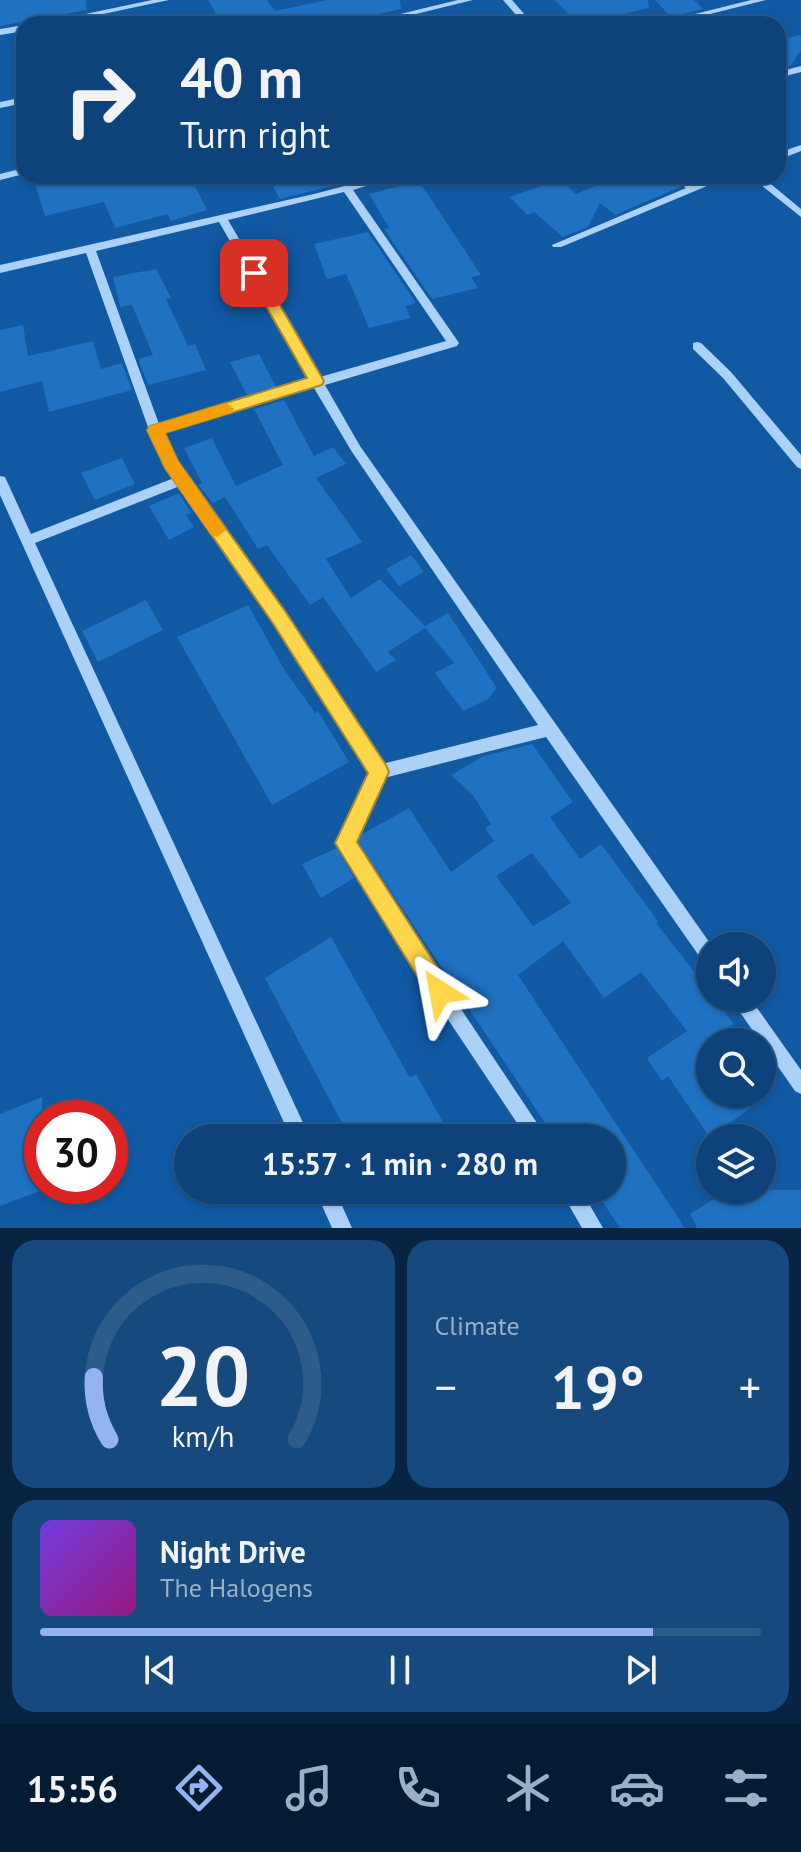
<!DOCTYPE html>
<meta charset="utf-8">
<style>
:root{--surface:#0d437a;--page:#164a7f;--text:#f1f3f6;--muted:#9ab0c7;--line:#2d5c8b;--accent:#95b2f1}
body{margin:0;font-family:"PT Sans",sans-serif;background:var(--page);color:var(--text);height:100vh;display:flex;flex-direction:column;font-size:30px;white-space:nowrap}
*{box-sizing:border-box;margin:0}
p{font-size:26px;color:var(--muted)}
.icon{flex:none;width:44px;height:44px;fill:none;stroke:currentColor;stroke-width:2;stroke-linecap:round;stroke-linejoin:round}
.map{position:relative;height:1228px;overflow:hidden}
.drawer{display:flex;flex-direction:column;gap:12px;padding:12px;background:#072543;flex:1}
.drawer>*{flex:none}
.guide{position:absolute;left:16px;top:16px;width:770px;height:168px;border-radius:24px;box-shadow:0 2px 6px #0004,0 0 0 2px var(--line);background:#0d437a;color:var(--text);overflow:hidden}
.controls{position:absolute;left:696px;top:932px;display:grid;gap:16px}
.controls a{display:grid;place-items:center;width:80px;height:80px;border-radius:50%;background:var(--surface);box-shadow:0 2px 6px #0004,0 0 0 2px var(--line);font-size:40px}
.speed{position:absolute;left:24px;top:1100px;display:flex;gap:16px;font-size:40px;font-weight:700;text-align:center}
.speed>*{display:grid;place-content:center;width:104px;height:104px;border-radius:50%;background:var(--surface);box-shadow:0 2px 6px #0004,0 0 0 2px var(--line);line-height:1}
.speed .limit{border:12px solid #d22;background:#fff;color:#111}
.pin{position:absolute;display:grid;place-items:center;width:68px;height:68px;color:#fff;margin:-34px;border-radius:16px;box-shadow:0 4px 12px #0006}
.me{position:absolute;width:88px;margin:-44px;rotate:326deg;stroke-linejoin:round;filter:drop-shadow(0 0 6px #0008)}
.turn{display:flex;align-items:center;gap:28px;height:168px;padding:0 32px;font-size:36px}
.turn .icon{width:104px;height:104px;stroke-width:2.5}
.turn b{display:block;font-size:56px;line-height:68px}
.big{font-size:60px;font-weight:700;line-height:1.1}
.drawer .card{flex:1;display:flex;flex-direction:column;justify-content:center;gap:12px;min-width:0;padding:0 28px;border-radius:24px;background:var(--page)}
.drawer .dial{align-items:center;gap:0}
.dial svg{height:208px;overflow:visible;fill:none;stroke:var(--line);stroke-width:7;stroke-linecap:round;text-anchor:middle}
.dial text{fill:var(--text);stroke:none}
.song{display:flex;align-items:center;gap:24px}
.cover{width:96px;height:96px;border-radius:12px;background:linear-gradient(135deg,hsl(260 70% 55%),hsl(310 70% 35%))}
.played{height:8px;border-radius:4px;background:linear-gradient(90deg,var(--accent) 85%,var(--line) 85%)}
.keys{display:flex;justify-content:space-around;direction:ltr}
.heat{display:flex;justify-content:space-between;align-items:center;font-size:44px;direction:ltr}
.drawer .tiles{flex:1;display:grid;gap:12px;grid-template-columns:1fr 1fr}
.card:last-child{grid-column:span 2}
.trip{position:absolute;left:174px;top:1124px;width:452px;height:80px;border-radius:40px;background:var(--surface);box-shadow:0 2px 6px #0004,0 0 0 2px var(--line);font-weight:700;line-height:80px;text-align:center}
.dock{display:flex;height:128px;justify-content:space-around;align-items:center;background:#051b31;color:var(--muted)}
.dock .icon{width:56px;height:56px}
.dock .active{color:var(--accent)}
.dock b{font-size:36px;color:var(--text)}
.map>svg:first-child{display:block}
.building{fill:#1f71c2;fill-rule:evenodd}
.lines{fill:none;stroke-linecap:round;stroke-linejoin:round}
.minor{fill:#abd1f6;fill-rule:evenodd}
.route{fill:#ffd54a;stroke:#a68a30;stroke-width:2}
.slow{fill:#f59e0b}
</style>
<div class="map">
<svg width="801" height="1228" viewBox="0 0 801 1228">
<rect width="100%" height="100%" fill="#1159a3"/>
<path class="building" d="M0 0H86L87 10 0 26Z
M208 0H267L275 11 327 0H400L401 9 335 24H222Z
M555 0H648L649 8 578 24Z
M655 0H694L703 9 671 17Z
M801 35V50L790 66 778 69V40Z
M63 176H190L207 210 171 221 168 214 115 228 104 202 45 216 34 182Z
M267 176H343L344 183 280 199Z
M619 176H671L680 187 615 215 600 203 588 227 563 237 534 212 527 215 510 197 560 179 576 194Z
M419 181 481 275 471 277 478 288 432 299 384 229 389 228 369 194Z
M368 232 416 303 405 306 411 318 369 328 346 274 327 279 314 244Z
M156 269 171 298 166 299 188 346 195 344 206 370 148 385 138 359 153 355 132 305 120 307 113 277Z
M23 325 28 356 93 341 101 369 122 363 132 390 49 412 42 381 0 392V330Z
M259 354 276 387 247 395 230 362Z
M284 400 314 456 333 447 346 464 316 478 362 542 326 559 351 598 380 579 425 626 448 613 497 688 488 699 463 711 435 673 454 663 425 628 388 652 396 660 376 672 323 597 310 605 267 545 258 549 225 497 213 503 198 485 202 483 184 448 212 438 236 486 283 465 254 409Z
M122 458 135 484 95 500 81 473Z
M179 493 191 513 186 515 194 527 169 540 149 506Z
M411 555 424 572 399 586 386 569Z
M146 600 163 630 98 662 82 631Z
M248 605 284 669 315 713 318 711 349 762 272 805 177 637Z
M532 744 573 802 550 817 580 859 601 844 658 921 656 923 710 992V998H714L734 1024 710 1041V1094H769L710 1138 668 1076 662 1081 647 1058 687 1031 641 972 604 998 563 941 518 975 685 1228H620L595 1190H612V1138H555L358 842 362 834 409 808 451 872 494 841 485 828 491 824 473 795 451 775 484 756ZM532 853 571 903 533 926 496 876Z
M337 848 354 878 321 898 302 864Z
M331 937 410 1078 416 1074 452 1138H350L265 978Z
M42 1097V1190L0 1206V1114Z
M729 1190H801V1228H697L690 1214Z"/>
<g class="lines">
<path class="minor" d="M152 0H169L56 24H38Z
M458 0H473L375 24H359Z
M503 0H512L533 24H524Z
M751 0H766L670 24H655Z
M24 25V31L0 35V29Z
M801 66V72L778 78V72Z
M24 97V103L0 108V102Z
M801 145V151L778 160V153Z
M24 168V174L0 180V174Z
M382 176H399L353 190 459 343 457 346 325 385 360 446 712 946H710V966L704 963 546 737 384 778 355 842 413 937 547 1138H527L401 949 340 848 338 843 371 773 274 621 180 486 35 543 310 1138H291L0 495V476L5 477 31 534 174 478 149 430 86 253 0 273V265L314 194ZM344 192 446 341 320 377 228 220ZM219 222 310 380 159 424 96 251ZM314 388 352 452 538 725 382 764 284 613 176 461 162 432Z
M674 176H685L695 185 717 176H731L561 247H553L552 245 686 188Z
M750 176H761L801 209V217Z
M697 342 701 343 731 372 801 455V469L797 467 723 378 693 349V343Z
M730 998H750L801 1070V1094L795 1091Z
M315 1190H335L352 1228H332Z
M560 1190H581L603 1228H582Z"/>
</g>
<path class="route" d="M254 268 259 269 324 381 322 385 165 433 178 461 285 611 386 765 389 772 357 842 448 984 451 992 448 1000 440 1003 432 1000 335 843 368 773 272 622 165 468 147 430 150 426 307 378 247 273Z"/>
<path class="slow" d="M226 403 234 409 231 413 165 433 178 461 226 530 217 537 211 535 165 468 147 430 150 426Z"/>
</svg>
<div class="controls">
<a><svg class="icon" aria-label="sound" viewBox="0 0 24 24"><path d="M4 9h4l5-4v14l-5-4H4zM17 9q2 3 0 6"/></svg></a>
<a><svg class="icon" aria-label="search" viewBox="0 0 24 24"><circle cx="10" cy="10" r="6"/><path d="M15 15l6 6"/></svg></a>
<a><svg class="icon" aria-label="layers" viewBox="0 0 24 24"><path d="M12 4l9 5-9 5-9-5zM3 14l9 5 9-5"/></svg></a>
</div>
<div class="speed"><div class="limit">30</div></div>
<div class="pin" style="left:254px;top:273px;background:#d93025"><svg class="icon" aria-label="arrive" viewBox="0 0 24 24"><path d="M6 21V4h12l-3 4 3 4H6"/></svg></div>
<svg class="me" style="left:440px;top:992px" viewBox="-20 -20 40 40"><path d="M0-17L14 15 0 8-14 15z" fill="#ffd54a" stroke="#fff" stroke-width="4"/></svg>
<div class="trip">15:57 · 1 min · 280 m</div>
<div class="guide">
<div class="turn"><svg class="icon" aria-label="right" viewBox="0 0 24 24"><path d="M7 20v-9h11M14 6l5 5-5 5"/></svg><div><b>40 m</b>Turn right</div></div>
</div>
</div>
<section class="drawer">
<div class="tiles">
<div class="card dial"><svg viewBox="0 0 100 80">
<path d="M14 69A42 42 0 1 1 86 69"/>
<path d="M14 69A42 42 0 0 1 8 45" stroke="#95b2f1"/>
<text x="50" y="56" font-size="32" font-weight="700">20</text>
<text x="50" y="72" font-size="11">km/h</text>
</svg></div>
<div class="card"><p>Climate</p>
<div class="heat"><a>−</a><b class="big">19°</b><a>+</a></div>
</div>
<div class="card">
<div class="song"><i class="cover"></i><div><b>Night Drive</b><p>The Halogens</p></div></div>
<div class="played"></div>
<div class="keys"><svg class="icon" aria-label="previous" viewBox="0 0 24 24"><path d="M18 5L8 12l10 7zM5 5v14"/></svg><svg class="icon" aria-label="pause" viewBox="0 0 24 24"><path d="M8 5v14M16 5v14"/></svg><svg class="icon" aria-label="next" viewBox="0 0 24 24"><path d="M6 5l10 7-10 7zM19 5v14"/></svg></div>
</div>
</div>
</section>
<nav class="dock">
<b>15:56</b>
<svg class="icon active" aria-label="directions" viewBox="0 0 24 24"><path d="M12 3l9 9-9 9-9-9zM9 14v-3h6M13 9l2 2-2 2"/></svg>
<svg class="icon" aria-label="music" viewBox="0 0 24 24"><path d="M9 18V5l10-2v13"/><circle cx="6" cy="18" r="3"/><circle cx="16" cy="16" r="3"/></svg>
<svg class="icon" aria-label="phone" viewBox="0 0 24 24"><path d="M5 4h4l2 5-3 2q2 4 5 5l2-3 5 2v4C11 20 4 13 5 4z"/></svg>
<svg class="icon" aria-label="climate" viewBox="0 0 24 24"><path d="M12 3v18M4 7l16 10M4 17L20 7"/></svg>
<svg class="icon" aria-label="car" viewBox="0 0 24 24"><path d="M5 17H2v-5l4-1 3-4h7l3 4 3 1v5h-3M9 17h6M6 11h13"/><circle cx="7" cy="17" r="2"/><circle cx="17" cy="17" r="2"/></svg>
<svg class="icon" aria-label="filters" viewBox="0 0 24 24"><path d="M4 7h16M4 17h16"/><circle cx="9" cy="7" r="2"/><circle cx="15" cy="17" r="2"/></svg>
</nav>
